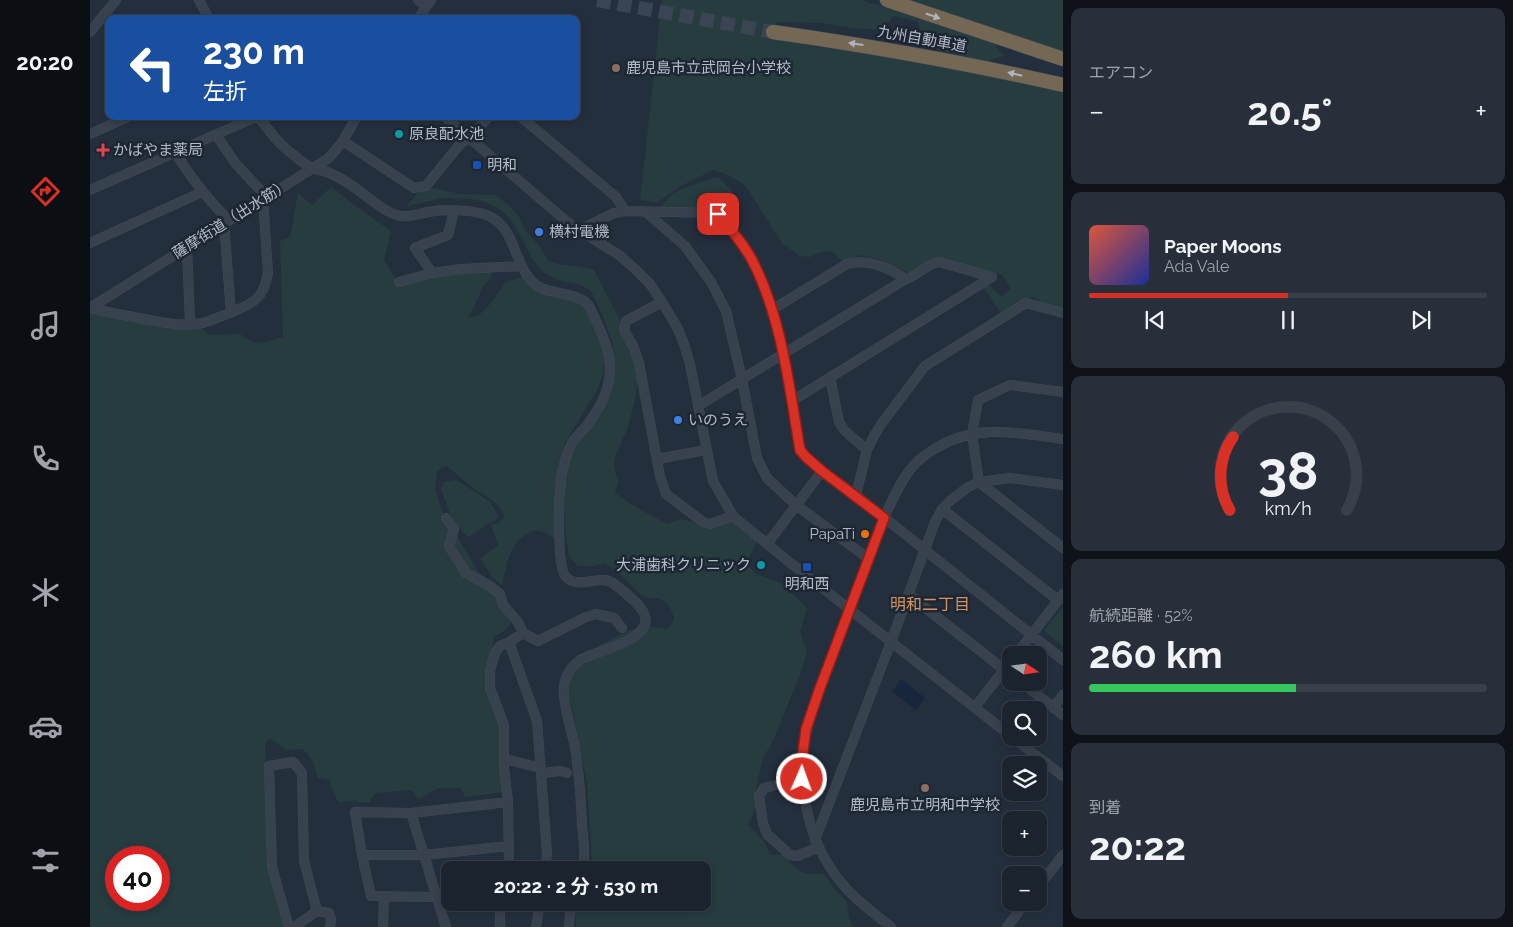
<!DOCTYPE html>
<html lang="ja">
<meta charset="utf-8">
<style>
:root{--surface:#1b232e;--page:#282f3a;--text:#f1f3f6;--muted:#a0a4aa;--line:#39404a;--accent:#d93025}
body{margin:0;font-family:Raleway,"Noto Sans JP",sans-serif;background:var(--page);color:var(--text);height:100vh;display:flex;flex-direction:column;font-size:19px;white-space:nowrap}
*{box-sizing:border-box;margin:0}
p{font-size:16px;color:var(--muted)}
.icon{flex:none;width:28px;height:28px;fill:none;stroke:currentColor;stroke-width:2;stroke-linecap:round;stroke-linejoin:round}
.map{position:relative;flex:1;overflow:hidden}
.panel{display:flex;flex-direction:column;gap:8px;padding:8px;background:#0f1319;width:450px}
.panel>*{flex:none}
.top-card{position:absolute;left:15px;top:15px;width:475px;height:105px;border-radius:10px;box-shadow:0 2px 8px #0003,0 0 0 1px var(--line);background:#1a4fa0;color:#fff;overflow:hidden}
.needle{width:32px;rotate:103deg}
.fabs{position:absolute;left:912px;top:646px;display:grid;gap:10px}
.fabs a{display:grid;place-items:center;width:45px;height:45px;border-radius:10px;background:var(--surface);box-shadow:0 2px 8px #0003,0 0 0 1px var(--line);font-size:25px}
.speed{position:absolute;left:15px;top:846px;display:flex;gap:10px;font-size:25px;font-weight:700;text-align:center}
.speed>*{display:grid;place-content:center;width:65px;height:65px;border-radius:50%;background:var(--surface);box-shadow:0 2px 8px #0003,0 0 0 1px var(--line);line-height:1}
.speed .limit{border:8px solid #d22;background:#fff;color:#111}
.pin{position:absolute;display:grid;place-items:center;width:42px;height:42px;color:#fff;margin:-21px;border-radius:10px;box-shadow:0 2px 8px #0006}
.me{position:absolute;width:55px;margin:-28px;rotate:2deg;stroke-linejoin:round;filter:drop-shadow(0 0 4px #0008)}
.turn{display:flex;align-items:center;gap:18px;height:105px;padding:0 15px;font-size:22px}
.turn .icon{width:65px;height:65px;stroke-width:2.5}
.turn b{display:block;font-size:35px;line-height:42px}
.big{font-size:38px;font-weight:700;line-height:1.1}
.panel .tile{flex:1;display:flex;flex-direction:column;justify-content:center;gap:8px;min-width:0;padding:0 18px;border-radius:10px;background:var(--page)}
.panel .dial{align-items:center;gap:0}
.dial svg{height:130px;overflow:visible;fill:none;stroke:var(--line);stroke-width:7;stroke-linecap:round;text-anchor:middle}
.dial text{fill:var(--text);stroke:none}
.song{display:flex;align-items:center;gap:15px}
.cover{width:60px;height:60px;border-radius:8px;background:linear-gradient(135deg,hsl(10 70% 55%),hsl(230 70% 35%))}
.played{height:5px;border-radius:2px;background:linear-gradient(90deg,var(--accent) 50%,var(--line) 50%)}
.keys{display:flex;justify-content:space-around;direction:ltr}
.heat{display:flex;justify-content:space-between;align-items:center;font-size:28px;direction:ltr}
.charge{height:8px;border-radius:4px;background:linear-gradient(90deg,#34c759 52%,var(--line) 0)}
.trip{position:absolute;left:351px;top:861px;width:270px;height:50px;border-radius:10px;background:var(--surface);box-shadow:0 2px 8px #0003,0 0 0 1px var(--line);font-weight:700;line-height:50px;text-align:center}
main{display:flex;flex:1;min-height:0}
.dock{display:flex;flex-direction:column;width:90px;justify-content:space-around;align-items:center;background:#0b0e12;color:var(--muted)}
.dock .icon{width:35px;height:35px}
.dock .active{color:var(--accent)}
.dock b{font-size:22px;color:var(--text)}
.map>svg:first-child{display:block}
.green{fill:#263c3f;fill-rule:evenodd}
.water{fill:#17263c}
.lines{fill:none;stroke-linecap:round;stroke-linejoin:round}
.highway-tunnel{stroke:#3a4453;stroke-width:14;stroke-dasharray:14 7;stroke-linecap:butt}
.minor-casing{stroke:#414a57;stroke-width:10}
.highway-casing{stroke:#434c59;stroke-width:15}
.minor{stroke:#38414e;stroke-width:9}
.highway{stroke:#746855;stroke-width:14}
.oneway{fill:#aeb4bd}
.route-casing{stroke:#8d1f18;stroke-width:12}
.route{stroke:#d93025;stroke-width:9}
.education-dot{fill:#8d6e63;stroke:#1d2633;stroke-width:2}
.culture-dot{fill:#0f9aa8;stroke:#1d2633;stroke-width:2}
.health-dot{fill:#e0444e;stroke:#1d2633;stroke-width:2}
.transit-dot{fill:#1a4fb4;stroke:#1d2633;stroke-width:2}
.shop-dot{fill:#3f7fe0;stroke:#1d2633;stroke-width:2}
.food-dot{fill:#e8710a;stroke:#1d2633;stroke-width:2}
.labels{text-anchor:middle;stroke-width:5;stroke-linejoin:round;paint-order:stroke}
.street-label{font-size:15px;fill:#b4bcc9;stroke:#1d2633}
.poi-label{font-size:15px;fill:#b4bcc9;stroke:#1d2633;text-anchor:start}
.neighbourhood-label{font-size:16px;fill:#d59563;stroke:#1d2633}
</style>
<main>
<nav class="dock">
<b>20:20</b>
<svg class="icon active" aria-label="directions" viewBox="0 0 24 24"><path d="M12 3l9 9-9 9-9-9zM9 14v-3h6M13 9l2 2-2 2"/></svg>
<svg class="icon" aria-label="music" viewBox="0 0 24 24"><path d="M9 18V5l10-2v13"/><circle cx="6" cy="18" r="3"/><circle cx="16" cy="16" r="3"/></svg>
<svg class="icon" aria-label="phone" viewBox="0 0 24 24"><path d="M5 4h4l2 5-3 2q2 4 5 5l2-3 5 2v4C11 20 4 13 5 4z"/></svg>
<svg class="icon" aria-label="climate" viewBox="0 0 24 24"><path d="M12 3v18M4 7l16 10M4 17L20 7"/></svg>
<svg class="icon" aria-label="car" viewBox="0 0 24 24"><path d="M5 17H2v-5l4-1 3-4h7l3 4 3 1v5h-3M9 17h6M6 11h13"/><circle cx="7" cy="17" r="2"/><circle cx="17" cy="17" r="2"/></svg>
<svg class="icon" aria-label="filters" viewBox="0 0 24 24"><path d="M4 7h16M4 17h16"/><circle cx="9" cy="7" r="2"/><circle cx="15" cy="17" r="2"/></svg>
</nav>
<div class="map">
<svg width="973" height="927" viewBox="0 0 973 927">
<rect width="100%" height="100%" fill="#242f3e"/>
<path class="green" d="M572 0H771L903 42 914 56 898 61 849 52 831 32 827 21 804 16 792 30 763 28 733 23 686 22 684 39 727 47 781 53 898 75 973 92V309L962 307 942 297 912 315 893 287 898 284 912 297 921 288 912 275 852 259C844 259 837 260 830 265 826 269 824 271 819 273L788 259 769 255 753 262 741 251 728 253 720 257 710 256 692 243 655 185 638 175 623 170 589 187 567 203 550 200Z
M817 0H973V52Z
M628 177 642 191 629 210 568 209 583 193 608 183Z
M241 187 264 205 301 231 294 260 308 283 397 267 402 276 393 287 379 317 389 315 401 303 416 282 438 275 444 283 486 295 496 309 515 355 514 372 507 390 475 443 469 463 465 493 466 540 456 533 445 530C418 542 419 558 412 585 402 580 396 568 391 558L408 545 401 525 409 523 415 517C408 500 394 496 381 486 372 479 365 472 356 466L347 471 345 489 353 513 389 573 401 582 406 591 423 613C421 628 415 630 404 637L398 670 411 725 414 792 375 797 371 788H349L328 799 321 790 285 793 279 803 263 801 248 802 239 780 228 778C225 766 222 758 213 749L197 750 180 739 175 743 176 807 196 927H0V310L109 326 119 335 150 334C168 348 173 342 193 337L190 241 200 237 208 193 222 205ZM26 858H69V900H26Z
M345 188 369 194 405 195 419 205 429 216 435 230 451 248 459 262C474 266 490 265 504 270L528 316 544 355 549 374 544 404 537 430 526 454 524 466 528 482 525 493 542 505 577 524 590 519 622 527 642 521 667 541 660 556 659 567 667 574 691 583 717 608 710 632 717 651 711 672 684 739 672 760 665 795 667 807 658 824 674 841 680 855H694C707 873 712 874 734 874L744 888 757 902 759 918 763 927H486V916L488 903 612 902V870H498L502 859 497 783 480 698 476 684V673L479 664 484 659C498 652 542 626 556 626 564 626 570 630 579 628L584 619 582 611 575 601 567 598H558L551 595 528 572 515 563 503 566H488L479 557 476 538 474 485 476 468 481 457 489 440 507 418 523 364 522 341 510 309 501 291 491 285 468 280 453 272 443 260 424 224 411 210 395 202 381 199 354 198 317 206 329 191Z
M367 480 400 502 409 517 378 537 363 522 351 489 353 482Z
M973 606V646L954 631Z"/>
<path class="water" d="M811 679 835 698 826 710 802 692Z"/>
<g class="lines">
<path class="highway-tunnel" d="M507 0 683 32"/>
<g class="minor-casing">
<path id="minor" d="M109 0 119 19
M328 0 337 6
M328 19 341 0
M0 32 26 0
M168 116C178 129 187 143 201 153 207 158 215 165 222 168 227 170 232 170 237 172 255 179 272 193 288 205 295 210 303 215 311 216 320 217 329 214 338 212 354 209 386 209 401 217 427 231 424 268 446 285 460 296 492 291 500 308 508 324 521 351 520 369 520 389 510 408 498 424 494 430 487 435 483 441 478 450 474 463 472 473 469 489 466 567 476 577 489 590 509 574 523 583 532 590 552 605 555 616 562 641 504 651 490 660 483 665 477 672 475 681 470 696 482 731 485 748 489 773 491 799 492 824 493 839 496 855 493 870
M354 116 475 220 489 230 529 255 545 269 560 284 572 302 587 327 594 344 600 364 623 481 643 516 698 561 921 736
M430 116 526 197 535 211
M0 134 40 116
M126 135 146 164 176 196
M253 141 324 188 336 186 371 143 380 138 399 116
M86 153C101 179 118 199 138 220
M0 190 168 116
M557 213 595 246 621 282 636 311 652 379 667 458 677 478 706 505 779 559
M134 223 141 313
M489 230 524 213 535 211 628 213C640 228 653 243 662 260 692 319 699 386 710 450 725 468 747 481 766 495L973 660
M0 243 112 192
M97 247 100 324
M342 273 325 248 358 235 364 211
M309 282 342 273 371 269 432 266
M572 302 536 321 534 330 544 348 549 363 570 476 576 494 613 522 620 524 643 516
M0 308 239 158 253 141 267 116
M0 308C16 312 33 315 49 318 71 322 91 327 113 323 123 320 132 316 142 312 164 303 174 298 178 273L173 198
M682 308 688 306 757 264C777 258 799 268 816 279 828 275 836 264 849 262L902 277
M740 377 749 422 755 431 777 450
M973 392 920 385 888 400 882 434 889 482 973 548
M702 401 902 277
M608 406 816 279
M567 459 616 450
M766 495 777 450 784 436 792 423 835 366 936 303 973 313
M852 509 968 600
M356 518 364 529 359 546 376 573 400 586 410 594 413 605 428 622 433 633
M677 544 732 471
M819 595 921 675
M419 642 447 721 457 853 455 870
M926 655 973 594
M931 682 973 715
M885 707 921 661
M963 708 973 695
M923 738 973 776
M414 759 451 768
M451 773 471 771 477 773
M712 779 674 788 669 796 673 823 677 834 700 855 707 856 729 847
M321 813 356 927
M725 840 801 642 845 522 852 509 860 501 878 487 889 482 920 478 973 485
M272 855H334L419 846
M419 870 418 802 414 768V725L400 688V671L405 653 410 646 419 642 433 633 448 641 496 617 506 614 524 618 532 628
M949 886 973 855
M360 896 346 897 281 896 272 855 265 812 321 813 418 802
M199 927 182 867 179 766 203 762 212 773 214 861 227 911 239 913 241 919 240 927
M204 927 227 911
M293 927 294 896
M410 927V909L412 902
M446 927 450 902
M479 927 480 914 484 902
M801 927C785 914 768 902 755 887 712 838 703 770 723 709L794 518C801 502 809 485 819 471 826 461 836 454 846 448 888 423 927 433 973 439
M917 927 936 902"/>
</g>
<g class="highway-casing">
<path id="highway" d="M797 0 973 59
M683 32C781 46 877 63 973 85"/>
</g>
<use href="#minor" class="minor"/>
<use href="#highway" class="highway"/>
</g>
<defs><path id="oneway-solid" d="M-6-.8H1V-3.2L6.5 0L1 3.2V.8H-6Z" transform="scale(1.25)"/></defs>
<g class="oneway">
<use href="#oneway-solid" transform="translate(843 16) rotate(19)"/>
<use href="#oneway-solid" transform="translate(766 44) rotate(-172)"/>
<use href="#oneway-solid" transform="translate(925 74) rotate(-167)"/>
</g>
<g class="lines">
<g class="route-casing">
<path id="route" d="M628 214C640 228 653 243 662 260 692 318 699 386 710 450L716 457 732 471 794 518 730 688 716 729 713 752 712 779"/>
</g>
<use href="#route" class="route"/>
</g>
<g class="education-dot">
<circle cx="526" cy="68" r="5"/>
<circle cx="835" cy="788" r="5"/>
</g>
<g class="culture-dot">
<circle cx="309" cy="134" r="5"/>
<circle cx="671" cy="565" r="5"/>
</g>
<path class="health-dot" d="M10.5 142.5h5v5h5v5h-5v5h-5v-5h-5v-5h5z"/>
<g class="transit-dot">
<rect x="382" y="160" width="10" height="10" rx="2.5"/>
<rect x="712" y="562" width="10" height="10" rx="2.5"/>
</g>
<g class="shop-dot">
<circle cx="449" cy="232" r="5"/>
<circle cx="588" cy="420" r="5"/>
</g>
<circle class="food-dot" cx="775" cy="534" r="5"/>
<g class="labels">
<g class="street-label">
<text transform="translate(832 39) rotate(10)" y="5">九州自動車道</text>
<text transform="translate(141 219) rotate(-32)" y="5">薩摩街道（出水筋）</text>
</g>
<g class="poi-label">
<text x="536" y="73">鹿児島市立武岡台小学校</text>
<text x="319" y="139">原良配水池</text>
<text x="23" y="155">かばやま薬局</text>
<text x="397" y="170">明和</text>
<text x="459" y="237">横村電機</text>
<text x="598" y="425">いのうえ</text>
<text x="765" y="539" text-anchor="end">PapaTi</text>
<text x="661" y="570" text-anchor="end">大浦歯科クリニック</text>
<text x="717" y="589" text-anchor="middle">明和西</text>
<text x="835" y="810" text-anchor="middle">鹿児島市立明和中学校</text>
</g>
<g class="neighbourhood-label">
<text x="840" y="610">明和二丁目</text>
</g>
</g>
</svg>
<div class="fabs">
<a><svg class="needle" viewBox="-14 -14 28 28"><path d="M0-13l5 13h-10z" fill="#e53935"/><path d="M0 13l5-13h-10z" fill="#a0a4aa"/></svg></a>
<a><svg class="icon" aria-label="search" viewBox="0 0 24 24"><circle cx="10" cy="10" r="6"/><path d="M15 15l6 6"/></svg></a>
<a><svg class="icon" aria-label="layers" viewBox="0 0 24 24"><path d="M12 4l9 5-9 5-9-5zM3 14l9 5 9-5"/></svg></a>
<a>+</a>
<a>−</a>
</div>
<div class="speed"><div class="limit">40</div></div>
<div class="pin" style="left:628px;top:214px;background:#d93025"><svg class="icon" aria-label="arrive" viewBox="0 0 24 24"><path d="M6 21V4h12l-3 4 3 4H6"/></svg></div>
<svg class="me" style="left:712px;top:779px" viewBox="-20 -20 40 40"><circle r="17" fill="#d93025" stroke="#fff" stroke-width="3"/><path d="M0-11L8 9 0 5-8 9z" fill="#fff"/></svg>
<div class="trip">20:22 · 2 分 · 530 m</div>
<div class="top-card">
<div class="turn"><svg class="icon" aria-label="left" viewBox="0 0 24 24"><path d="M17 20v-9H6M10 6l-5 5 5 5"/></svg><div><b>230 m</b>左折</div></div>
</div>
</div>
<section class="panel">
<div class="tile"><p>エアコン</p>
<div class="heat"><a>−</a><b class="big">20.5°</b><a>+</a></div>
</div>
<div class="tile">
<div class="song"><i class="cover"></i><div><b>Paper Moons</b><p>Ada Vale</p></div></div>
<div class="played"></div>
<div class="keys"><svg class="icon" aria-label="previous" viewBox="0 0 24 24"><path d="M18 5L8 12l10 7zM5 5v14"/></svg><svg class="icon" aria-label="pause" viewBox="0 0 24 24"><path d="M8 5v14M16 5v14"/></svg><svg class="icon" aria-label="next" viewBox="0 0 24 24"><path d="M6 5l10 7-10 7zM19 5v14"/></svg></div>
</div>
<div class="tile dial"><svg viewBox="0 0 100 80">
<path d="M14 69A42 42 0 1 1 86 69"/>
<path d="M14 69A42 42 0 0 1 16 24" stroke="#d93025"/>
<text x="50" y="56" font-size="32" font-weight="700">38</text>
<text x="50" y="72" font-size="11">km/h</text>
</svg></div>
<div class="tile"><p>航続距離 · 52%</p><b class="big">260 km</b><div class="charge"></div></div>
<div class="tile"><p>到着</p><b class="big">20:22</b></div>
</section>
</main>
